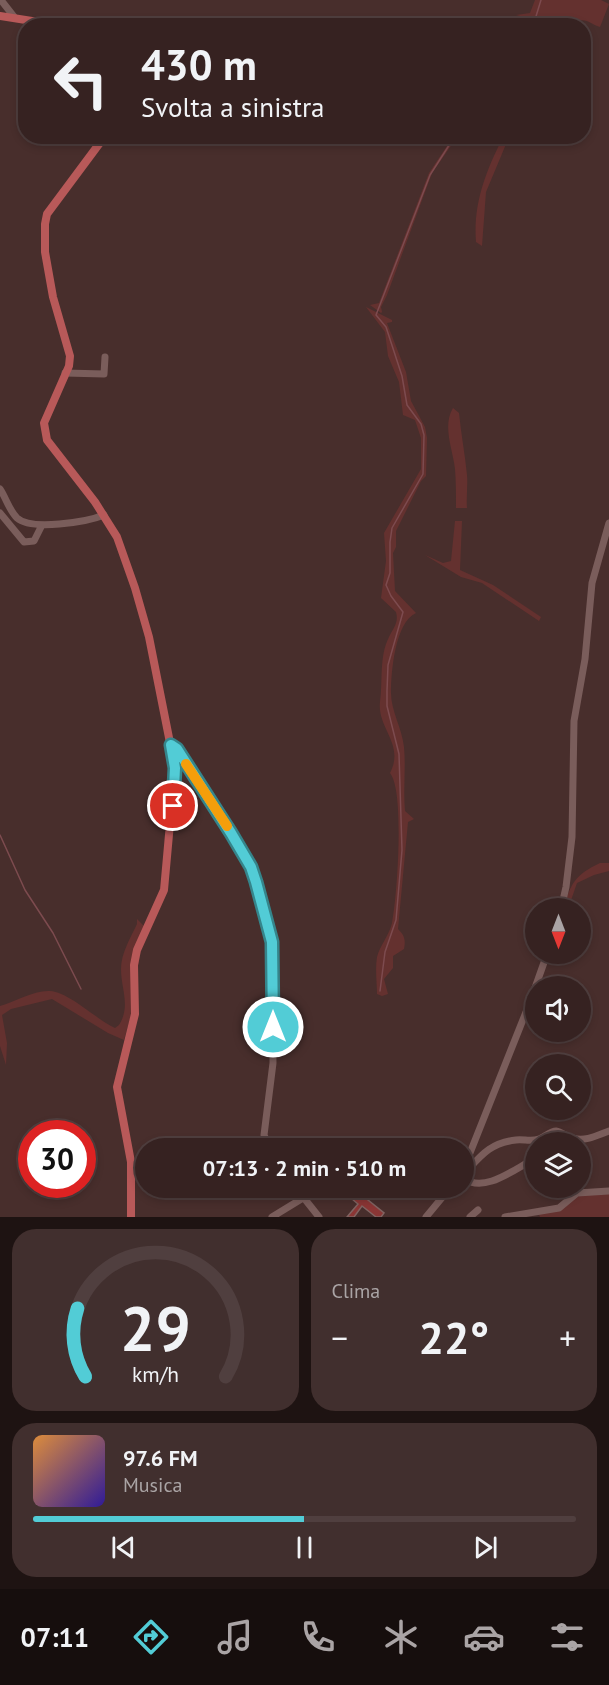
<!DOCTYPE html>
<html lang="it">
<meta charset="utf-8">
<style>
:root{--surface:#362221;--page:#412f2e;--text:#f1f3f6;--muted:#aaa4a5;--line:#503f3f;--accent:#52ccd6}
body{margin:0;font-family:"PT Sans",sans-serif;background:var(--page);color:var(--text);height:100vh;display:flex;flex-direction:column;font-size:22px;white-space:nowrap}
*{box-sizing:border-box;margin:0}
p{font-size:20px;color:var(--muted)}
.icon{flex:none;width:33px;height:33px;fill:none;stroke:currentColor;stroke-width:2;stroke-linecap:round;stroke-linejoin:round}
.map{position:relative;height:1217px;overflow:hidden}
.drawer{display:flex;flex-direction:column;gap:12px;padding:12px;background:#1e1312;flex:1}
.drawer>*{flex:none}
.banner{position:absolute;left:18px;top:18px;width:573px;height:126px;border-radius:24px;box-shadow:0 3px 9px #0003,0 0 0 2px var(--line);background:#362221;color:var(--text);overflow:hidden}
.needle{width:39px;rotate:180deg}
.tools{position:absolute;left:525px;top:898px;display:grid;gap:12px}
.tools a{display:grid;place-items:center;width:66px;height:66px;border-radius:50%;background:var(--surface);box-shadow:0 3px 9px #0003,0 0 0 2px var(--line);font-size:30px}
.speed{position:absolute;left:18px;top:1120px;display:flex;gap:12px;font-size:30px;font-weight:700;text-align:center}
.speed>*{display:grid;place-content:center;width:78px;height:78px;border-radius:50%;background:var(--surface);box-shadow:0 3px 9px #0003,0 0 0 2px var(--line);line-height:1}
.speed .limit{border:9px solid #d22;background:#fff;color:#111}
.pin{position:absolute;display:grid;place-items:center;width:51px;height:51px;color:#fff;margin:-26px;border:3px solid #fff;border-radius:50%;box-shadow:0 2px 6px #0007}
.me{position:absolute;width:66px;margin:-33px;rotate:0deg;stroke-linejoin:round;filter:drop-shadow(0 0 4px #0008)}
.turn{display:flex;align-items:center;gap:21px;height:126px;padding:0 24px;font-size:27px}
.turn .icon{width:78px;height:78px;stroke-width:2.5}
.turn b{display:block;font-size:42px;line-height:51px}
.big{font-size:45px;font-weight:600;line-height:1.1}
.drawer .tile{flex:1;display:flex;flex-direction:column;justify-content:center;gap:9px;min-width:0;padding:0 21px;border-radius:24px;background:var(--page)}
.drawer .dial{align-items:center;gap:0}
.dial svg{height:156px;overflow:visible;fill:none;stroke:var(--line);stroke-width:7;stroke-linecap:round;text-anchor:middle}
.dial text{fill:var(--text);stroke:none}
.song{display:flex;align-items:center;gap:18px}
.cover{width:72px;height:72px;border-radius:9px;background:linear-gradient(135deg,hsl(30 70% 55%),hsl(250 70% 35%))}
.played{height:6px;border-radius:3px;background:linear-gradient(90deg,var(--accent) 50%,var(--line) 50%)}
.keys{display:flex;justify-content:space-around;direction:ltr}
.heat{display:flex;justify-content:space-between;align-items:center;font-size:33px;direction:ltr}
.drawer .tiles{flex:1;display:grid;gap:12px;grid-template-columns:1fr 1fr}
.tile:last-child{grid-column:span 2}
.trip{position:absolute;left:135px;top:1138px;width:339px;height:60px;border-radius:30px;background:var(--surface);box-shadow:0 3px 9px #0003,0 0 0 2px var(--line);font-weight:600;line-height:60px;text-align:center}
.tabs{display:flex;height:96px;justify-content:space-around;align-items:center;background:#160e0d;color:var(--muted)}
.tabs .icon{width:42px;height:42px}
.tabs .selected{color:var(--accent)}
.tabs b{font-size:27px;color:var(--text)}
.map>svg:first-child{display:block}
.green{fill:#64312f}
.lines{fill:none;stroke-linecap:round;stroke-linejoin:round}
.stream{stroke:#7d4b4f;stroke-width:1.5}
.building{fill:#8b3635;stroke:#816361;stroke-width:1.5}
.minor{stroke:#7a5d5b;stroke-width:7}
.major{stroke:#b85959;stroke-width:8}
.route-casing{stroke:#35858b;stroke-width:15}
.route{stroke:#52ccd6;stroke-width:10}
.slow{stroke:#f59e0b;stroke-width:10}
</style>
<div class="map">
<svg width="609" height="1217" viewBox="0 0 609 1217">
<rect width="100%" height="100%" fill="#482e2c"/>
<path class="green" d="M535 0H601L609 4 600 27C590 24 588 18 576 21L575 25H527L524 17 516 15 530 13Z
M453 137H457L432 173 387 295 381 307 382 312 381 313 370 305 379 303 429 173Z
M503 137H509L486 192 482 246 476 242C473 203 486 171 503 137Z
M366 307 392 320V322L387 323 406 372 411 401 425 427 427 438 426 476 421 481 396 531V547L393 553 395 591 416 613C395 622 391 673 391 693 391 711 402 728 404 747 406 768 403 789 405 811L414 819 408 822 398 929C404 935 406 939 404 949L393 956V968L384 979 388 994 382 996 377 994C377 983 375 969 377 957 380 945 389 936 392 923 397 898 405 791 390 773 405 744 377 728 380 702 383 681 379 656 389 637 393 628 399 623 396 612L381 598 386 561 384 533 421 469V438L415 420 403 415 399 382 388 356 385 332Z
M453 408 459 413C461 434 465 454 467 475 468 486 466 497 467 508H456C456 496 456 481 455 469 453 450 442 426 453 408Z
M455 521H462L460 570 493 585 541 617 539 621 482 583 461 577 425 555 443 563 451 561Z
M600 863H609V871L594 875 577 883 568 909H563C571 883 575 875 600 863Z
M137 919 144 926 131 1015 124 1040 108 1033 52 999 11 1009 2 1015 7 1043 6 1065 0 1046V1006C15 1002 34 990 50 991 69 992 97 1020 115 1028L119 1025C131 1006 121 989 121 969 121 953 131 937 137 924Z
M609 1194V1217H540L538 1212 561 1208 578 1195Z"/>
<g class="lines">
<path class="stream" d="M533 26 541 0
M0 835 25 890 53 933 81 989
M380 991 385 952 396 920 402 850 399 754 387 706V691L388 665 403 612 391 596 386 585 390 573V542L392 528 423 474 424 435 421 424 407 405 402 376 386 327 376 315 430 175 455 136"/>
</g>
<path class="building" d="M339 1188H353L384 1213 381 1217H376L362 1206 354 1217H347L358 1204Z"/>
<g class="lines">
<path class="minor" d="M1 0 15 18
M65 373 104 374 105 357
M0 489C6 498 9 510 17 518 31 531 87 522 104 515
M0 513 24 542 34 541 42 525
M171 745 177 749 251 867 272 942 273 1063 264 1135 270 1149
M561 909 566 887 572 837 574 721 585 659 592 583 609 523
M464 1168 530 1002 547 954
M464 1174C480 1157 489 1143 516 1140 524 1139 531 1142 539 1139 545 1137 550 1131 556 1131 562 1132 567 1137 573 1138 585 1142 598 1135 609 1131
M464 1179C486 1193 514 1169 536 1158
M296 1188 319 1217
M272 1217 303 1198
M426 1217 450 1188
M470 1217 478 1210
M505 1217 559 1208 577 1193 609 1191"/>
<path class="major" d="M0 16 64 26
M118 26 171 23 202 26
M251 26 287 20 298 22 300 26
M105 136 47 214 45 224V252L53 297 70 356 69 366 44 423 47 440 95 502 117 537 135 588 149 637 175 768 164 890 137 950 134 965 135 1014 117 1087 131 1162V1217"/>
</g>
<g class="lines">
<g class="route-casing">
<path id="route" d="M173 806 175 768 171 745 177 749 231 833 251 867 256 882 272 942 273 1027"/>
</g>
<use href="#route" class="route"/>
<path class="slow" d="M186 764 227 826"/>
</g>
</svg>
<div class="tools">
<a><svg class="needle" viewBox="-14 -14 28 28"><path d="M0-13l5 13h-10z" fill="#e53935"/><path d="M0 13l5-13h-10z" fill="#aaa4a5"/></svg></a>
<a><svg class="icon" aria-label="sound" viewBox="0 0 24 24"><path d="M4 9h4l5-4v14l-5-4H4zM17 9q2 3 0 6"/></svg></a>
<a><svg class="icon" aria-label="search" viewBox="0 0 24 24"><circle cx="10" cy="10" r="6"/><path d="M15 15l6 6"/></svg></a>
<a><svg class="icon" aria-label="layers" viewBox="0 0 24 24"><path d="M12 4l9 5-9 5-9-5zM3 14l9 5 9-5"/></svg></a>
</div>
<div class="speed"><div class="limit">30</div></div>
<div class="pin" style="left:173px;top:806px;background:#d93025"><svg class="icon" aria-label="arrive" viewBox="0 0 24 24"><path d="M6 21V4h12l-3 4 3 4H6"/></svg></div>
<svg class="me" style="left:273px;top:1027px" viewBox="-20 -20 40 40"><circle r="17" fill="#52ccd6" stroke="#fff" stroke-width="3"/><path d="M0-11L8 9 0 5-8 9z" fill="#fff"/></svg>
<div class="trip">07:13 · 2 min · 510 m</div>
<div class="banner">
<div class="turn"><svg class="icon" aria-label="left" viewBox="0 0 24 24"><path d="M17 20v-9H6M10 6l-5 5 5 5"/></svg><div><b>430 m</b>Svolta a sinistra</div></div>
</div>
</div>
<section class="drawer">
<div class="tiles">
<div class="tile dial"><svg viewBox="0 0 100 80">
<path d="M14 69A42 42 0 1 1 86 69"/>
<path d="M14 69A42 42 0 0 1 10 34" stroke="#52ccd6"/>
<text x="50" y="56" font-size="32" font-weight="700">29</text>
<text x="50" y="72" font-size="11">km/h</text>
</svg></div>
<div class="tile"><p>Clima</p>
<div class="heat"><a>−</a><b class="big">22°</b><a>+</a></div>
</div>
<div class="tile">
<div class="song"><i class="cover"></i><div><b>97.6 FM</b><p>Musica</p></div></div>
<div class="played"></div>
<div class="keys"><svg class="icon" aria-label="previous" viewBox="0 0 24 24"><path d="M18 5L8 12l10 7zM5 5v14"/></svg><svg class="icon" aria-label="pause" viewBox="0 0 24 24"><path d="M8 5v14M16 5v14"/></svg><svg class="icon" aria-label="next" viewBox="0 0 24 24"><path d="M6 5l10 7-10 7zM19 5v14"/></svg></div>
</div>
</div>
</section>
<nav class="tabs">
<b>07:11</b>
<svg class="icon selected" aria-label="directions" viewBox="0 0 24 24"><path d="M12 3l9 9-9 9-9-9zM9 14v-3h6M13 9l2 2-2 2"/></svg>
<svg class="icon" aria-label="music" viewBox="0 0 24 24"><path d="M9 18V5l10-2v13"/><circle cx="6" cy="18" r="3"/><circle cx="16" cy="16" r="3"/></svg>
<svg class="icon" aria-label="phone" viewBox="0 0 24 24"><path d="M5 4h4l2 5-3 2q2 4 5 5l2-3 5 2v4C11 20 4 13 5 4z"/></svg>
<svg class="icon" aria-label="climate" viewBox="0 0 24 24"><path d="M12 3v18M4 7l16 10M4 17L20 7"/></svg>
<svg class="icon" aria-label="car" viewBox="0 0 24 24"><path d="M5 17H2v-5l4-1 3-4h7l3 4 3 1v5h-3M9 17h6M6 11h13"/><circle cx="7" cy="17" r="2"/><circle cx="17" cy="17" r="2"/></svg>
<svg class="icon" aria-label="filters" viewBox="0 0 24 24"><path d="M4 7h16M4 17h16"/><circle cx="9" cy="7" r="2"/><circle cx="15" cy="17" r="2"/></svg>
</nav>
